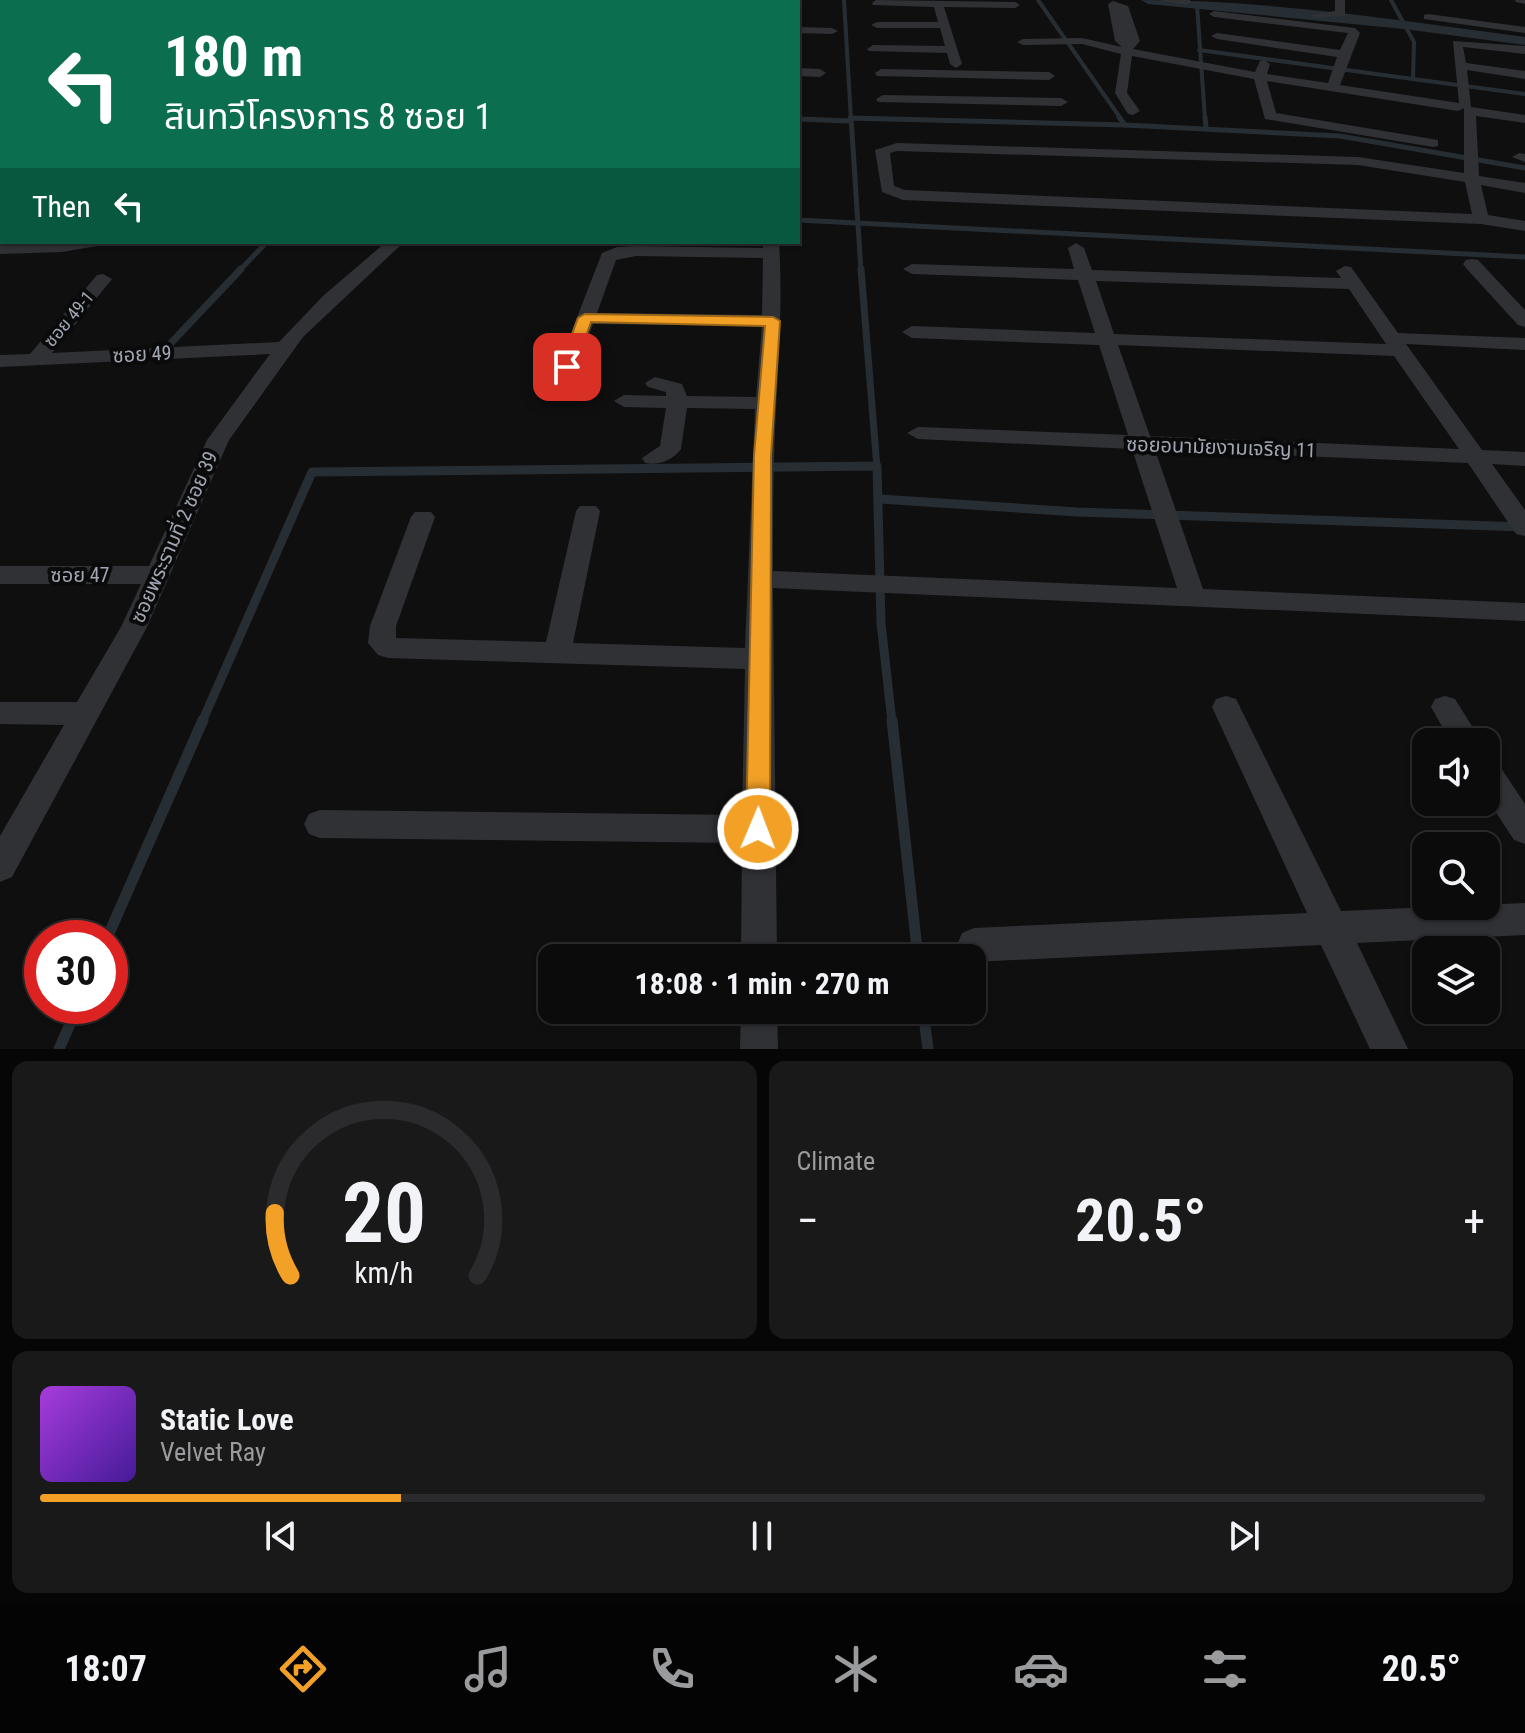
<!DOCTYPE html>
<meta charset="utf-8">
<style>
:root{--surface:#0b0b0c;--page:#19191a;--text:#f1f3f6;--muted:#9a9b9d;--line:#2b2b2d;--accent:#f2a126}
body{margin:0;font-family:"Roboto Condensed","Noto Sans Thai",sans-serif;background:var(--page);color:var(--text);height:100vh;display:flex;flex-direction:column;font-size:30px;white-space:nowrap}
*{box-sizing:border-box;margin:0}
p{font-size:26px;color:var(--muted)}
.icon{flex:none;width:44px;height:44px;fill:none;stroke:currentColor;stroke-width:2;stroke-linecap:round;stroke-linejoin:round}
.map{position:relative;height:1049px;overflow:hidden}
.side{display:flex;flex-direction:column;gap:12px;padding:12px;background:#060607;flex:1}
.side>*{flex:none}
.banner{position:absolute;left:0px;top:0px;width:800px;height:244px;box-shadow:0 2px 6px #0004,0 0 0 2px var(--line);background:#0b6e4f;color:#fff;overflow:hidden}
.controls{position:absolute;left:1412px;top:728px;display:grid;gap:16px}
.controls a{display:grid;place-items:center;width:88px;height:88px;border-radius:16px;background:var(--surface);box-shadow:0 2px 6px #0004,0 0 0 2px var(--line);font-size:40px}
.speed{position:absolute;left:24px;top:920px;display:flex;gap:16px;font-size:40px;font-weight:700;text-align:center}
.speed>*{display:grid;place-content:center;width:104px;height:104px;border-radius:50%;background:var(--surface);box-shadow:0 2px 6px #0004,0 0 0 2px var(--line);line-height:1}
.speed .limit{border:12px solid #d22;background:#fff;color:#111}
.pin{position:absolute;display:grid;place-items:center;width:68px;height:68px;color:#fff;margin:-34px;border-radius:16px;box-shadow:0 4px 12px #0006}
.me{position:absolute;width:88px;margin:-44px;rotate:1deg;stroke-linejoin:round;filter:drop-shadow(0 0 6px #0008)}
.turn{display:flex;align-items:center;gap:28px;height:168px;padding:0 32px;font-size:36px}
.turn .icon{width:104px;height:104px;stroke-width:2.5}
.turn b{display:block;font-size:56px;line-height:68px}
.then{display:flex;align-items:center;height:76px;padding:0 32px;background:#0003;gap:16px;font-size:30px}
.big{font-size:60px;font-weight:700;line-height:1.1}
.side .tile{flex:1;display:flex;flex-direction:column;justify-content:center;gap:12px;min-width:0;padding:0 28px;border-radius:16px;background:var(--page)}
.side .dial{align-items:center;gap:0}
.dial svg{height:208px;overflow:visible;fill:none;stroke:var(--line);stroke-width:7;stroke-linecap:round;text-anchor:middle}
.dial text{fill:var(--text);stroke:none}
.song{display:flex;align-items:center;gap:24px}
.cover{width:96px;height:96px;border-radius:12px;background:linear-gradient(135deg,hsl(280 70% 55%),hsl(260 70% 35%))}
.played{height:8px;border-radius:4px;background:linear-gradient(90deg,var(--accent) 25%,var(--line) 25%)}
.keys{display:flex;justify-content:space-around;direction:ltr}
.heat{display:flex;justify-content:space-between;align-items:center;font-size:44px;direction:ltr}
.side .tiles{flex:1;display:grid;gap:12px;grid-template-columns:1fr 1fr}
.tile:last-child{grid-column:span 2}
.trip{position:absolute;left:538px;top:944px;width:448px;height:80px;border-radius:16px;background:var(--surface);box-shadow:0 2px 6px #0004,0 0 0 2px var(--line);font-weight:700;line-height:80px;text-align:center}
.tab-bar{display:flex;height:128px;justify-content:space-around;align-items:center;background:#040405;color:var(--muted)}
.tab-bar .icon{width:56px;height:56px}
.tab-bar .current{color:var(--accent)}
.tab-bar b{font-size:36px;color:var(--text)}
.map>svg:first-child{display:block}
.lines{fill:none;stroke-linecap:round;stroke-linejoin:round}
.stream-far4{stroke:#262e34;stroke-width:4}
.stream-far3{stroke:#262e34;stroke-width:5}
.stream-far2{stroke:#262e34;stroke-width:7}
.stream-far1{stroke:#262e34;stroke-width:9}
.stream{stroke:#262e34;stroke-width:11}
.canal{fill:#262e34;fill-rule:evenodd}
.minor{fill:#303135;fill-rule:evenodd}
.route{fill:#f2a126;stroke:#9d6919;stroke-width:2}
.labels{text-anchor:middle;stroke-width:8;stroke-linejoin:round;paint-order:stroke}
.far-street-label{font-size:18px;fill:#a0a6b2;stroke:#0a0a0b}
.street-label{font-size:20px;fill:#a0a6b2;stroke:#0a0a0b}
</style>
<div class="map">
<svg width="1525" height="1049" viewBox="0 0 1525 1049">
<rect width="100%" height="100%" fill="#0f0f10"/>
<g class="lines">
<path class="stream-far4" d="M844 0 851 119
M1038 0 1121 119
M1197 5 1205 119
M1199 50 1413 79 1414 42 1391 0
M1413 79 1525 94
M850 118 888 119"/>
<path class="stream-far3" d="M851 117 861 271
M1119 117 1125 125
M1205 117 1206 128
M850 118 1125 125 1340 136 1525 168
M798 119 850 121
M798 220 1525 257
M239 271 267 242"/>
<path class="stream-far2" d="M861 269 877 468
M171 343 241 269
M690 468 877 466"/>
<path class="stream-far1" d="M877 466 881 623 892 722
M880 499 1077 512 1525 527
M202 722 312 472 877 466"/>
<path class="stream" d="M892 720 918 958
M107 938 203 720
M923 1010 928 1049
M59 1049 78 1006"/>
<path class="canal" d="M1141 0C1269 0 1398 20 1525 37V45L1404 29 1148 4Z"/>
<path class="minor" d="M228 0H240L241 2H229Z
M324 0H336L337 2H325Z
M876 0 1015 2 1020 5 1015 8 944 7 962 64 956 68 950 64 947 53 869 51 867 49 873 45 945 46 940 28H877L871 25 877 22H938L934 7 873 5 872 3Z
M1159 0H1190L1191 2 1186 5Z
M1335 0H1345V16L1315 18 1310 15 1335 11Z
M1515 0H1525V4L1516 2Z
M1113 1 1128 6 1140 41 1133 49 1255 72 1260 61 1264 60 1270 64 1267 74 1328 83 1337 57 1217 39 1211 36 1217 33 1340 50 1348 33 1214 17 1209 14 1214 11 1355 28 1360 33 1340 85 1459 103 1453 41 1525 46V54L1463 47 1466 63 1525 71V79L1467 70 1471 107 1525 115V123L1476 116 1479 176 1525 183V193L1481 185 1488 215 1525 221V231L1481 224 903 200 882 192 875 150 897 143 1358 157 1464 173V108L1458 111 1267 81 1276 113 1438 140V146L1433 147 1265 119 1254 79 1132 56 1127 93 1140 111 1133 115 1128 114 1115 93 1121 54 1082 44 1023 45 1017 42 1023 39 1082 38 1122 47 1115 41 1108 4ZM897 151 1358 165 1465 182 1472 214 905 190 894 186 890 153Z
M0 12H2V18H0Z
M1428 14 1525 27V33L1424 19V15Z
M798 27 832 28 838 31 832 34 798 33Z
M0 33H2V39H0Z
M0 63H2V71H0Z
M798 68 820 69 826 73 820 77 798 76Z
M881 69 1049 72 1055 76 1049 80 877 76 875 73Z
M883 95 1061 98 1068 102 1061 106 878 102 876 99Z
M0 113H2L0 122Z
M1519 153 1525 154V162L1512 157Z
M99 242 97 246 62 252 0 254V244Z
M386 242H404L303 337 229 440 147 627 12 877 0 882V836L64 725 0 724V702H77L121 627 141 584H0V566H149L207 440 270 354 0 367V355L30 354 97 275 103 274 112 279 52 353 279 342 323 296Z
M763 242H779C783 306 778 367 775 430 773 477 773 524 773 571L1177 588 1132 449 918 439 907 433 918 427 1128 435 1099 345 912 338 902 332 912 326 1095 333 1078 280 912 274 903 269 912 264 1074 269 1068 248 1076 243 1084 248 1092 270 1341 278 1336 271 1345 266 1351 267 1398 333 1525 338V350L1406 344 1482 450 1525 452V466L1492 464 1525 510V536L1516 534 1468 463 1155 450 1203 589 1525 603V621L773 588 777 958H741L742 843 320 838 309 834 304 824 309 814 320 810 742 815 745 669 388 658 378 655 368 643 370 626 411 517 415 512H431L435 517 396 626V638L546 642 576 511 580 506H596L600 511 573 643 745 648 755 409 687 408 681 449C673 460 658 466 645 463L642 458 660 446 666 408 624 407 614 401 624 395 666 396V392L648 387 645 383 655 377 682 384 687 396 756 397 762 326 593 324 568 392 558 398 548 392 602 253 617 247 636 246 763 248ZM636 256 763 258 762 315 597 313 616 260ZM1096 281 1349 289 1386 344 1114 334ZM1118 345 1394 356 1459 449 1150 436Z
M1472 259 1478 260 1525 310V327L1518 325 1466 268 1463 264 1466 260Z
M1226 696 1236 699 1341 911 1525 903V935L1357 943 1408 1049H1370L1321 945 974 962 972 958 962 957 957 945 962 933 974 928 1307 913 1212 707 1216 699Z
M1445 696 1455 699 1482 742H1451L1431 707 1435 699Z
M1486 758 1497 762 1525 804V844L1514 840 1486 797Z
M741 1010H777L778 1049H740Z"/>
</g>
<path class="route" d="M585 314 773 317 780 321 771 456 770 829 766 836 758 839 749 836 746 829 754 456 765 326 591 322 575 367 573 370H562L560 367 578 318Z"/>
<g class="labels">
<g class="far-street-label">
<text transform="translate(69 319) rotate(-50)" y="6">ซอย 49-1</text>
</g>
<g class="street-label">
<text transform="translate(142 354) rotate(-3)" y="7">ซอย 49</text>
<text transform="translate(1221 447) rotate(2)" y="7">ซอยอนามัยงามเจริญ 11</text>
<text transform="translate(174 537) rotate(-66)" y="7">ซอยพระรามที่ 2 ซอย 39</text>
<text x="80" y="582">ซอย 47</text>
</g>
</g>
</svg>
<div class="controls">
<a><svg class="icon" aria-label="sound" viewBox="0 0 24 24"><path d="M4 9h4l5-4v14l-5-4H4zM17 9q2 3 0 6"/></svg></a>
<a><svg class="icon" aria-label="search" viewBox="0 0 24 24"><circle cx="10" cy="10" r="6"/><path d="M15 15l6 6"/></svg></a>
<a><svg class="icon" aria-label="layers" viewBox="0 0 24 24"><path d="M12 4l9 5-9 5-9-5zM3 14l9 5 9-5"/></svg></a>
</div>
<div class="speed"><div class="limit">30</div></div>
<div class="pin" style="left:567px;top:367px;background:#d93025"><svg class="icon" aria-label="arrive" viewBox="0 0 24 24"><path d="M6 21V4h12l-3 4 3 4H6"/></svg></div>
<svg class="me" style="left:758px;top:829px" viewBox="-20 -20 40 40"><circle r="17" fill="#f2a126" stroke="#fff" stroke-width="3"/><path d="M0-11L8 9 0 5-8 9z" fill="#fff"/></svg>
<div class="trip">18:08 · 1 min · 270 m</div>
<div class="banner">
<div class="turn"><svg class="icon" aria-label="left" viewBox="0 0 24 24"><path d="M17 20v-9H6M10 6l-5 5 5 5"/></svg><div><b>180 m</b>สินทวีโครงการ 8 ซอย 1</div></div>
<div class="then">Then<svg class="icon" aria-label="left" viewBox="0 0 24 24"><path d="M17 20v-9H6M10 6l-5 5 5 5"/></svg></div>
</div>
</div>
<section class="side">
<div class="tiles">
<div class="tile dial"><svg viewBox="0 0 100 80">
<path d="M14 69A42 42 0 1 1 86 69"/>
<path d="M14 69A42 42 0 0 1 8 45" stroke="#f2a126"/>
<text x="50" y="56" font-size="32" font-weight="700">20</text>
<text x="50" y="72" font-size="11">km/h</text>
</svg></div>
<div class="tile"><p>Climate</p>
<div class="heat"><a>−</a><b class="big">20.5°</b><a>+</a></div>
</div>
<div class="tile">
<div class="song"><i class="cover"></i><div><b>Static Love</b><p>Velvet Ray</p></div></div>
<div class="played"></div>
<div class="keys"><svg class="icon" aria-label="previous" viewBox="0 0 24 24"><path d="M18 5L8 12l10 7zM5 5v14"/></svg><svg class="icon" aria-label="pause" viewBox="0 0 24 24"><path d="M8 5v14M16 5v14"/></svg><svg class="icon" aria-label="next" viewBox="0 0 24 24"><path d="M6 5l10 7-10 7zM19 5v14"/></svg></div>
</div>
</div>
</section>
<nav class="tab-bar">
<b>18:07</b>
<svg class="icon current" aria-label="directions" viewBox="0 0 24 24"><path d="M12 3l9 9-9 9-9-9zM9 14v-3h6M13 9l2 2-2 2"/></svg>
<svg class="icon" aria-label="music" viewBox="0 0 24 24"><path d="M9 18V5l10-2v13"/><circle cx="6" cy="18" r="3"/><circle cx="16" cy="16" r="3"/></svg>
<svg class="icon" aria-label="phone" viewBox="0 0 24 24"><path d="M5 4h4l2 5-3 2q2 4 5 5l2-3 5 2v4C11 20 4 13 5 4z"/></svg>
<svg class="icon" aria-label="climate" viewBox="0 0 24 24"><path d="M12 3v18M4 7l16 10M4 17L20 7"/></svg>
<svg class="icon" aria-label="car" viewBox="0 0 24 24"><path d="M5 17H2v-5l4-1 3-4h7l3 4 3 1v5h-3M9 17h6M6 11h13"/><circle cx="7" cy="17" r="2"/><circle cx="17" cy="17" r="2"/></svg>
<svg class="icon" aria-label="filters" viewBox="0 0 24 24"><path d="M4 7h16M4 17h16"/><circle cx="9" cy="7" r="2"/><circle cx="15" cy="17" r="2"/></svg>
<b>20.5°</b>
</nav>
